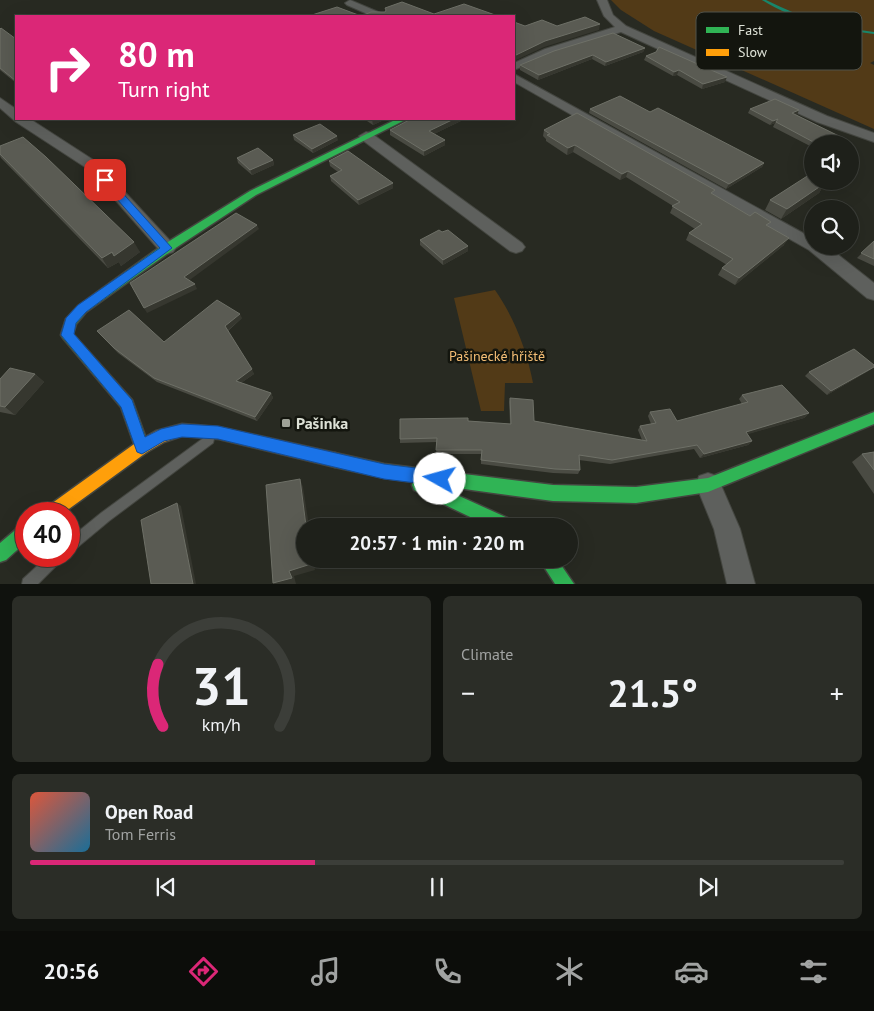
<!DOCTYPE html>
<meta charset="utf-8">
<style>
:root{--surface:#1e201a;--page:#2b2d27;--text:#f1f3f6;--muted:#a1a3a2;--line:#3c3e39;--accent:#db2777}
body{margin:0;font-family:"PT Sans",sans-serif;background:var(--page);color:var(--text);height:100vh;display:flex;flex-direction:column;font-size:19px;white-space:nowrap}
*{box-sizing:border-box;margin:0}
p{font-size:16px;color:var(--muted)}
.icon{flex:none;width:28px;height:28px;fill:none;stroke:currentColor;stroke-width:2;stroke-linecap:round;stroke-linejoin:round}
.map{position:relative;height:584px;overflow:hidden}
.panel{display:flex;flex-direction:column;gap:12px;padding:12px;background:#10120e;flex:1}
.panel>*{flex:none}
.hud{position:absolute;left:15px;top:15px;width:500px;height:105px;border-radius:0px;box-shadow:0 5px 20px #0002,0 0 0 1px var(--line);background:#db2777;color:#fff;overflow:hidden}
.tools{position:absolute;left:804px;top:135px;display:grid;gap:10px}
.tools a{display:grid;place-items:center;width:55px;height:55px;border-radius:50%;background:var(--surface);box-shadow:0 5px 20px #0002,0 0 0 1px var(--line);font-size:25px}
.speed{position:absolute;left:15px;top:502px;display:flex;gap:10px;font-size:25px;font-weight:700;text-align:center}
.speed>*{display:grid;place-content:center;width:65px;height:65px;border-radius:50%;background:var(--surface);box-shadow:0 5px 20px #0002,0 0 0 1px var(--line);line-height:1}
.speed .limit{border:8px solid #d22;background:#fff;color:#111}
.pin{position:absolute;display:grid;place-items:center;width:42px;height:42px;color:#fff;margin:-21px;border-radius:10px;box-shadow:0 2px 8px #0006}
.me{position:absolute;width:55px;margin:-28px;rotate:277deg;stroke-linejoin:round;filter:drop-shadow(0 0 4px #0008)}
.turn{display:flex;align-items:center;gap:18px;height:105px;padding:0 20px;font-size:22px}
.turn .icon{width:65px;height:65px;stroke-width:2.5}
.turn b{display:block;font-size:35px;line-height:42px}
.big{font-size:38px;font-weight:600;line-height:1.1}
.panel .tile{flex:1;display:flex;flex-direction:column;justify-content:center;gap:8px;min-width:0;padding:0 18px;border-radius:8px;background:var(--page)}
.panel .dial{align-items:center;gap:0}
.dial svg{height:130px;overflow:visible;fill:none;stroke:var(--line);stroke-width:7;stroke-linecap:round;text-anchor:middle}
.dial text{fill:var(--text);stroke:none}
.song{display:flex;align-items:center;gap:15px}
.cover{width:60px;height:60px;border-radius:8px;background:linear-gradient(135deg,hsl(10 70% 55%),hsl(200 70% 35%))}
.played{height:5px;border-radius:2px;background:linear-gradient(90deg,var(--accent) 35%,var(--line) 35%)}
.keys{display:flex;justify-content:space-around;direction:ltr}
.heat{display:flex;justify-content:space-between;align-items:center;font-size:28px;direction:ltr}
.panel .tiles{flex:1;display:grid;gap:12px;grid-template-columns:1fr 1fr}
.tile:last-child{grid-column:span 2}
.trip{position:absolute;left:296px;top:518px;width:282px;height:50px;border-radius:25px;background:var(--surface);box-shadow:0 5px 20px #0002,0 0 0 1px var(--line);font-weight:600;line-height:50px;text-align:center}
.tab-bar{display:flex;height:80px;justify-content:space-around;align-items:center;background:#0c0d0a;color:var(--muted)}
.tab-bar .icon{width:35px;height:35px}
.tab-bar .selected{color:var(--accent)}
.tab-bar b{font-size:22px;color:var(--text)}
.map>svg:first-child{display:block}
.green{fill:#523a17}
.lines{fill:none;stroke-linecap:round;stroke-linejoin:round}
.stream{fill:#18856a;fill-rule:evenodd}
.lane-casing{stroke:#444640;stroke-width:2}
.street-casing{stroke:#444640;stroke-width:2}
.fast-casing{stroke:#444640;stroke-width:3}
.slow-casing{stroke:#444640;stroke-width:3}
.lane{fill:#5e605d;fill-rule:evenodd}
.street{fill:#5e605d;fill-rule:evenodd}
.fast{fill:#30b455;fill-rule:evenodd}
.slow{fill:#ff9f0a;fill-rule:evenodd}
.wall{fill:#4a4b43}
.shaded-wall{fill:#36372f}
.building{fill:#5a5b53;stroke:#6e7067}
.route{fill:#1a73e8;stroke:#114b97}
.poi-dot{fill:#9ea197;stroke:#13150e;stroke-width:2}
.labels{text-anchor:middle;stroke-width:5;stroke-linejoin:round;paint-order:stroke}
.park-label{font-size:14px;fill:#f6bf76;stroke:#13150e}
.near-poi-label{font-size:16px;font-weight:bold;fill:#dde1d6;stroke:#13150e;text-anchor:start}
.key{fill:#13150e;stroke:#50524a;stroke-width:1}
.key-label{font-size:14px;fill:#dde1d6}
</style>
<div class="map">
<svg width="874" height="584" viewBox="0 0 874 584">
<rect width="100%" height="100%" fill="#282a22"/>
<path class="green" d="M611 0H874V61L870 63 874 65V129L654 31 621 10Z
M495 290C514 317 527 351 533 383H505L504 411H481L454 298Z"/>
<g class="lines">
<path class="stream" d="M762 0H766C801 18 836 27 874 32V34C836 29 795 21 762 0Z"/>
<g class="lane-casing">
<path id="lane" d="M209 434 213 435 214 439 213 443 109 521 73 551 69 553V539L101 513Z
M48 556H64L62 560 38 584H22L23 579Z"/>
</g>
<g class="street-casing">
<path id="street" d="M350 0 383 14 385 16H372L347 5 345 3Z
M597 0H607L613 15 626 26 827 116 874 133V142L817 122 621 32 553 53 514 70V63L545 49 615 27 604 16Z
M514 74 812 238V246H827L874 283V300L867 298 809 250 514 82Z
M0 98 16 109V119H30L98 163 173 244 176 248 173 252 167 254 161 252 88 169 16 122 0 108Z
M366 132 371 133 522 243 525 247 522 251 516 253 510 251 361 139 359 136Z
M708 473 717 476 740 529 755 584H727L714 529 696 485 699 476Z"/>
</g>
<g class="fast-casing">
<path id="fast" d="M397 119H407L256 195 171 251 86 312 76 324 73 334 132 400 149 447 147 452 142 454 137 452 121 407 63 338 61 335 66 319 78 306 163 245 250 191Z
M874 412V424L708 492 636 503 553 501 435 485 512 520 514 526H489L414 490 412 485 413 482 384 478 335 467 330 465 328 460 330 455 335 453 384 464 553 485 636 487 708 478Z
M26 524V542L6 560 0 562V543L20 526Z
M539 559H557L574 584H555Z"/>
</g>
<g class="slow-casing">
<path id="slow" d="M182 424 219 427 335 453 340 455 342 460 340 465 335 467 219 439 182 436 164 442 147 452 62 514H41L44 509 137 442 156 431Z"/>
</g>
<use href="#lane" class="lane"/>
<use href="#street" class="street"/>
<use href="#fast" class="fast"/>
<use href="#slow" class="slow"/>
</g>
<path class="wall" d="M0 29 16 39V83L0 70Z
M645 48 643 52 605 66 592 59 538 80 520 70V65Z
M646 56 725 82 702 89 677 75 673 76 644 60Z
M590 109 650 112 764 163 762 167 726 189 589 113Z
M750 109 797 115 842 144H812V147L773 127 775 123 770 125 748 113Z
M364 119H386L373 125Z
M411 119H465L434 134 445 140V145L424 156 390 135V130Z
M544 130 713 195 768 226 784 245 735 285 718 275 722 268 727 265 686 240 689 233 695 229 670 213 673 206 626 177 620 180 573 152 567 155 546 141V139L543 136Z
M293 135 338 140 313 153 294 140Z
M0 146 140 252 121 266 119 262 108 268 1 158 0 156Z
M237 158 273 160 274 165 252 175 238 163Z
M329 161 393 188 359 205 331 181 330 176 338 172 330 166Z
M825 183 819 193 781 219 765 210 770 200Z
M442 232 468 246V251L443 265 420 245V240Z
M874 241V266L857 258Z
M242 318 228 331 254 374 241 383 271 393 273 398 257 421 157 382 118 353 97 331 164 342Z
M870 370 827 395 805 376 809 372Z
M35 374 44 382 15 415 0 412V379Z
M742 395 809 413 804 418 747 434 752 441 748 445 700 458 694 449 610 464 579 460 580 470 578 474 553 473 481 464V454H436L437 442 400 443V439L468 421 510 424 509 402 510 398 534 421 642 440 638 430 640 426 651 424 648 416 650 412 677 421 742 404 739 399Z
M874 452V494L852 462 862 454Z"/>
<path class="shaded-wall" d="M600 24 599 30 544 47 514 61V55L545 41Z
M645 48 643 52 605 66 606 62Z
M593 55 592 59 538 80 539 75Z
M679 70 677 75 673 76 674 72Z
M727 77 725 82 702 89 703 84Z
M799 110 797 115 790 118 792 113Z
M372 119H386L373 125Z
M454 119H465L430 136 429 131Z
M778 119 775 123 770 125 773 121Z
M337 136 338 140 313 153 312 149Z
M845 139 842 144H835Z
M445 140V145L424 156V151Z
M575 145 573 152 567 155 568 148Z
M273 160 274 165 252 175 250 170Z
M764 163 762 167 726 189 729 184Z
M628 171 626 177 620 180 622 174Z
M393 183V188L359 205 358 200Z
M825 183 819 193 781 219 787 209Z
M257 225 259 229 187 282 184 277Z
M789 238 784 245 735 285 739 278Z
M134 242 140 252 121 266 119 262 108 268 102 258Z
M468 246V251L443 265V260Z
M195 284 197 289 147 313 144 308Z
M240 314 242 318 227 331 225 326Z
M874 367 870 370 827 395 831 391Z
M252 369 254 374 238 385 236 381Z
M35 374 44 382 15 415 5 407Z
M271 393 273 398 257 421 255 417Z
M809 413 804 418 742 436 746 432Z
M752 441 748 445 700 458 704 454Z
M300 479 303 487 309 526H306Z
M177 503 181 506 196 584H193Z
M310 559H313L315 570 294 576 296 584H274L273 583 289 571Z"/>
<path class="building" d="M402 2 434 14 464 4 498 16H315L312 15 337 7 361 16 371 12H385L386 10 385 8Z
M585 17 600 24 545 41 514 56V22L525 26 542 20 557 26Z
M1 28 16 39V81L0 68V29Z
M613 33 645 48 606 62 593 55 539 75 520 65 554 51Z
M659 47 727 77 703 84 679 70 674 72 646 56 656 52Z
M620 96 650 112 658 108 764 163 729 184 590 109Z
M775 99 799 110 792 113 845 139 835 144H817L776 122 778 119 773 121 750 109Z
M577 113 715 190 711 193 750 216 755 212 771 222 766 225 789 238 739 278 722 268 733 259 689 233 702 224 672 206 680 202 628 171 622 174 575 145 568 148 547 135 550 134 544 130Z
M411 119H454L429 131 445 140 424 151 390 130Z
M320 124 337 136 312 149 293 135Z
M23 137 46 157 134 242 114 256 112 252 102 258 0 154V146Z
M258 148 273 160 250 170 237 158Z
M348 151 393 183 358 200 330 176 342 170 329 161Z
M812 173V181H824L825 183 787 209 770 200Z
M236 213 257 225 184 277 195 284 144 308 130 283Z
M439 230 442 232 448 230 468 246 443 260 420 240Z
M874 241V259L861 253Z
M217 300 240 314 225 326 252 369 236 381 271 393 255 417 154 378 114 348 97 331 129 310 164 342Z
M854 349 874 365V367L831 391 809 372Z
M10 368 35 374 5 407 0 406V379Z
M782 385 809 413 746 432 752 441 704 454 697 445 612 460 579 455 580 470 555 469 481 460 482 450H436L437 438 400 439V419L468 418V421L511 424 510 398 533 400 534 421 647 441 640 426 656 423 650 412 670 409 677 421 748 402 742 395Z
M874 452V470L862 454Z
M300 479 306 526H305V559H310L311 564 289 571 292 578 273 583 266 485Z
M177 503 193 584H151L141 520Z"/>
<path class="route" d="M105 177 109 178 172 248 86 312 76 323 74 334 132 400 145 437 161 429 182 424 218 426 384 464 440 471 445 473 448 479 445 484 440 486 384 479 218 439 182 437 164 441 142 454 137 452 121 407 61 335 66 318 78 305 160 248 102 182V178Z"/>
<rect class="poi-dot" x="281" y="418" width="10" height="10" rx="2.5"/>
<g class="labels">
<g class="park-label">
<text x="497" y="361">Pašinecké hřiště</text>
</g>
<g class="near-poi-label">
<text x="296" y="429">Pašinka</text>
</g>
</g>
<rect x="696" y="12" width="166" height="58" rx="8" class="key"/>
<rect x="706" y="27" width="23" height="6" fill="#30b455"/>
<rect x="706" y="49" width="23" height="7" fill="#ff9f0a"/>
<g class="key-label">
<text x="738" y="35">Fast</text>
<text x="738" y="57">Slow</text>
</g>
</svg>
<div class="tools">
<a><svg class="icon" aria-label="sound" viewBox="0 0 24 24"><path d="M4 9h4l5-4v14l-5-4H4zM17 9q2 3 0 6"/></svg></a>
<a><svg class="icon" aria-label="search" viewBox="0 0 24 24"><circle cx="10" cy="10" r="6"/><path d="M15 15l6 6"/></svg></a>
</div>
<div class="speed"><div class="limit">40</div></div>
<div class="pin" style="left:105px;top:180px;background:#d93025"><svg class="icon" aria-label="arrive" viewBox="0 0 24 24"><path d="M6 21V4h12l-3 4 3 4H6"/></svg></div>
<svg class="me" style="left:440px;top:479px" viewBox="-20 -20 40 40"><circle r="19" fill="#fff"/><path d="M0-13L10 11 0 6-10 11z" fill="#1a73e8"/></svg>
<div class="trip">20:57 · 1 min · 220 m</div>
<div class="hud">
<div class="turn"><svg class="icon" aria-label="right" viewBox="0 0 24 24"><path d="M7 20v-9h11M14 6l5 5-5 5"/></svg><div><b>80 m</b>Turn right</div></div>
</div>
</div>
<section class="panel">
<div class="tiles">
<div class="tile dial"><svg viewBox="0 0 100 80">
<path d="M14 69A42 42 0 1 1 86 69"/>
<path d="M14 69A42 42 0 0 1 11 31" stroke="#db2777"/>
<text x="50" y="56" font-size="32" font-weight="700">31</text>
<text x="50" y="72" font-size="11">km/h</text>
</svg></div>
<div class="tile"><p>Climate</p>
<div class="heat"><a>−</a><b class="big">21.5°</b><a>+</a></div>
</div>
<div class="tile">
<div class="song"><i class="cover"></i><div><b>Open Road</b><p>Tom Ferris</p></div></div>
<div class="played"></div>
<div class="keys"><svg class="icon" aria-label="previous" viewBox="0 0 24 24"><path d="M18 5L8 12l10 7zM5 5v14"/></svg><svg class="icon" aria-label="pause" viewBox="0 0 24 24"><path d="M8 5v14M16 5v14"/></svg><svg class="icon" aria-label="next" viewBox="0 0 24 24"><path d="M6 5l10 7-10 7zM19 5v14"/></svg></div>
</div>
</div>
</section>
<nav class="tab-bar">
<b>20:56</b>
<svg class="icon selected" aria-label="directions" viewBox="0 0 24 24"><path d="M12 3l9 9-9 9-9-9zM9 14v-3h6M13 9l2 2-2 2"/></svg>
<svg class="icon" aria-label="music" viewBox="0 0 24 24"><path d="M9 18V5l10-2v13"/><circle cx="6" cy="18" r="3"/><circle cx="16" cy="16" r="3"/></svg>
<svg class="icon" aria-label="phone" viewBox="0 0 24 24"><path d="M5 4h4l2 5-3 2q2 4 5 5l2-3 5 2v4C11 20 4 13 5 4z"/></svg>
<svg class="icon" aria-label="climate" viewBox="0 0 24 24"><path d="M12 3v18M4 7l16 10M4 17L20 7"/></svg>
<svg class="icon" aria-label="car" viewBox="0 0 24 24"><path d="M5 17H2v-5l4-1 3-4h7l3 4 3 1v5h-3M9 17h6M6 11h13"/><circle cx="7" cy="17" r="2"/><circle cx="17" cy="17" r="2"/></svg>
<svg class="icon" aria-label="filters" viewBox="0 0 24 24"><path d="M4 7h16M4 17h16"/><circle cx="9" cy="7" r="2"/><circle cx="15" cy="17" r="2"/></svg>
</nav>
